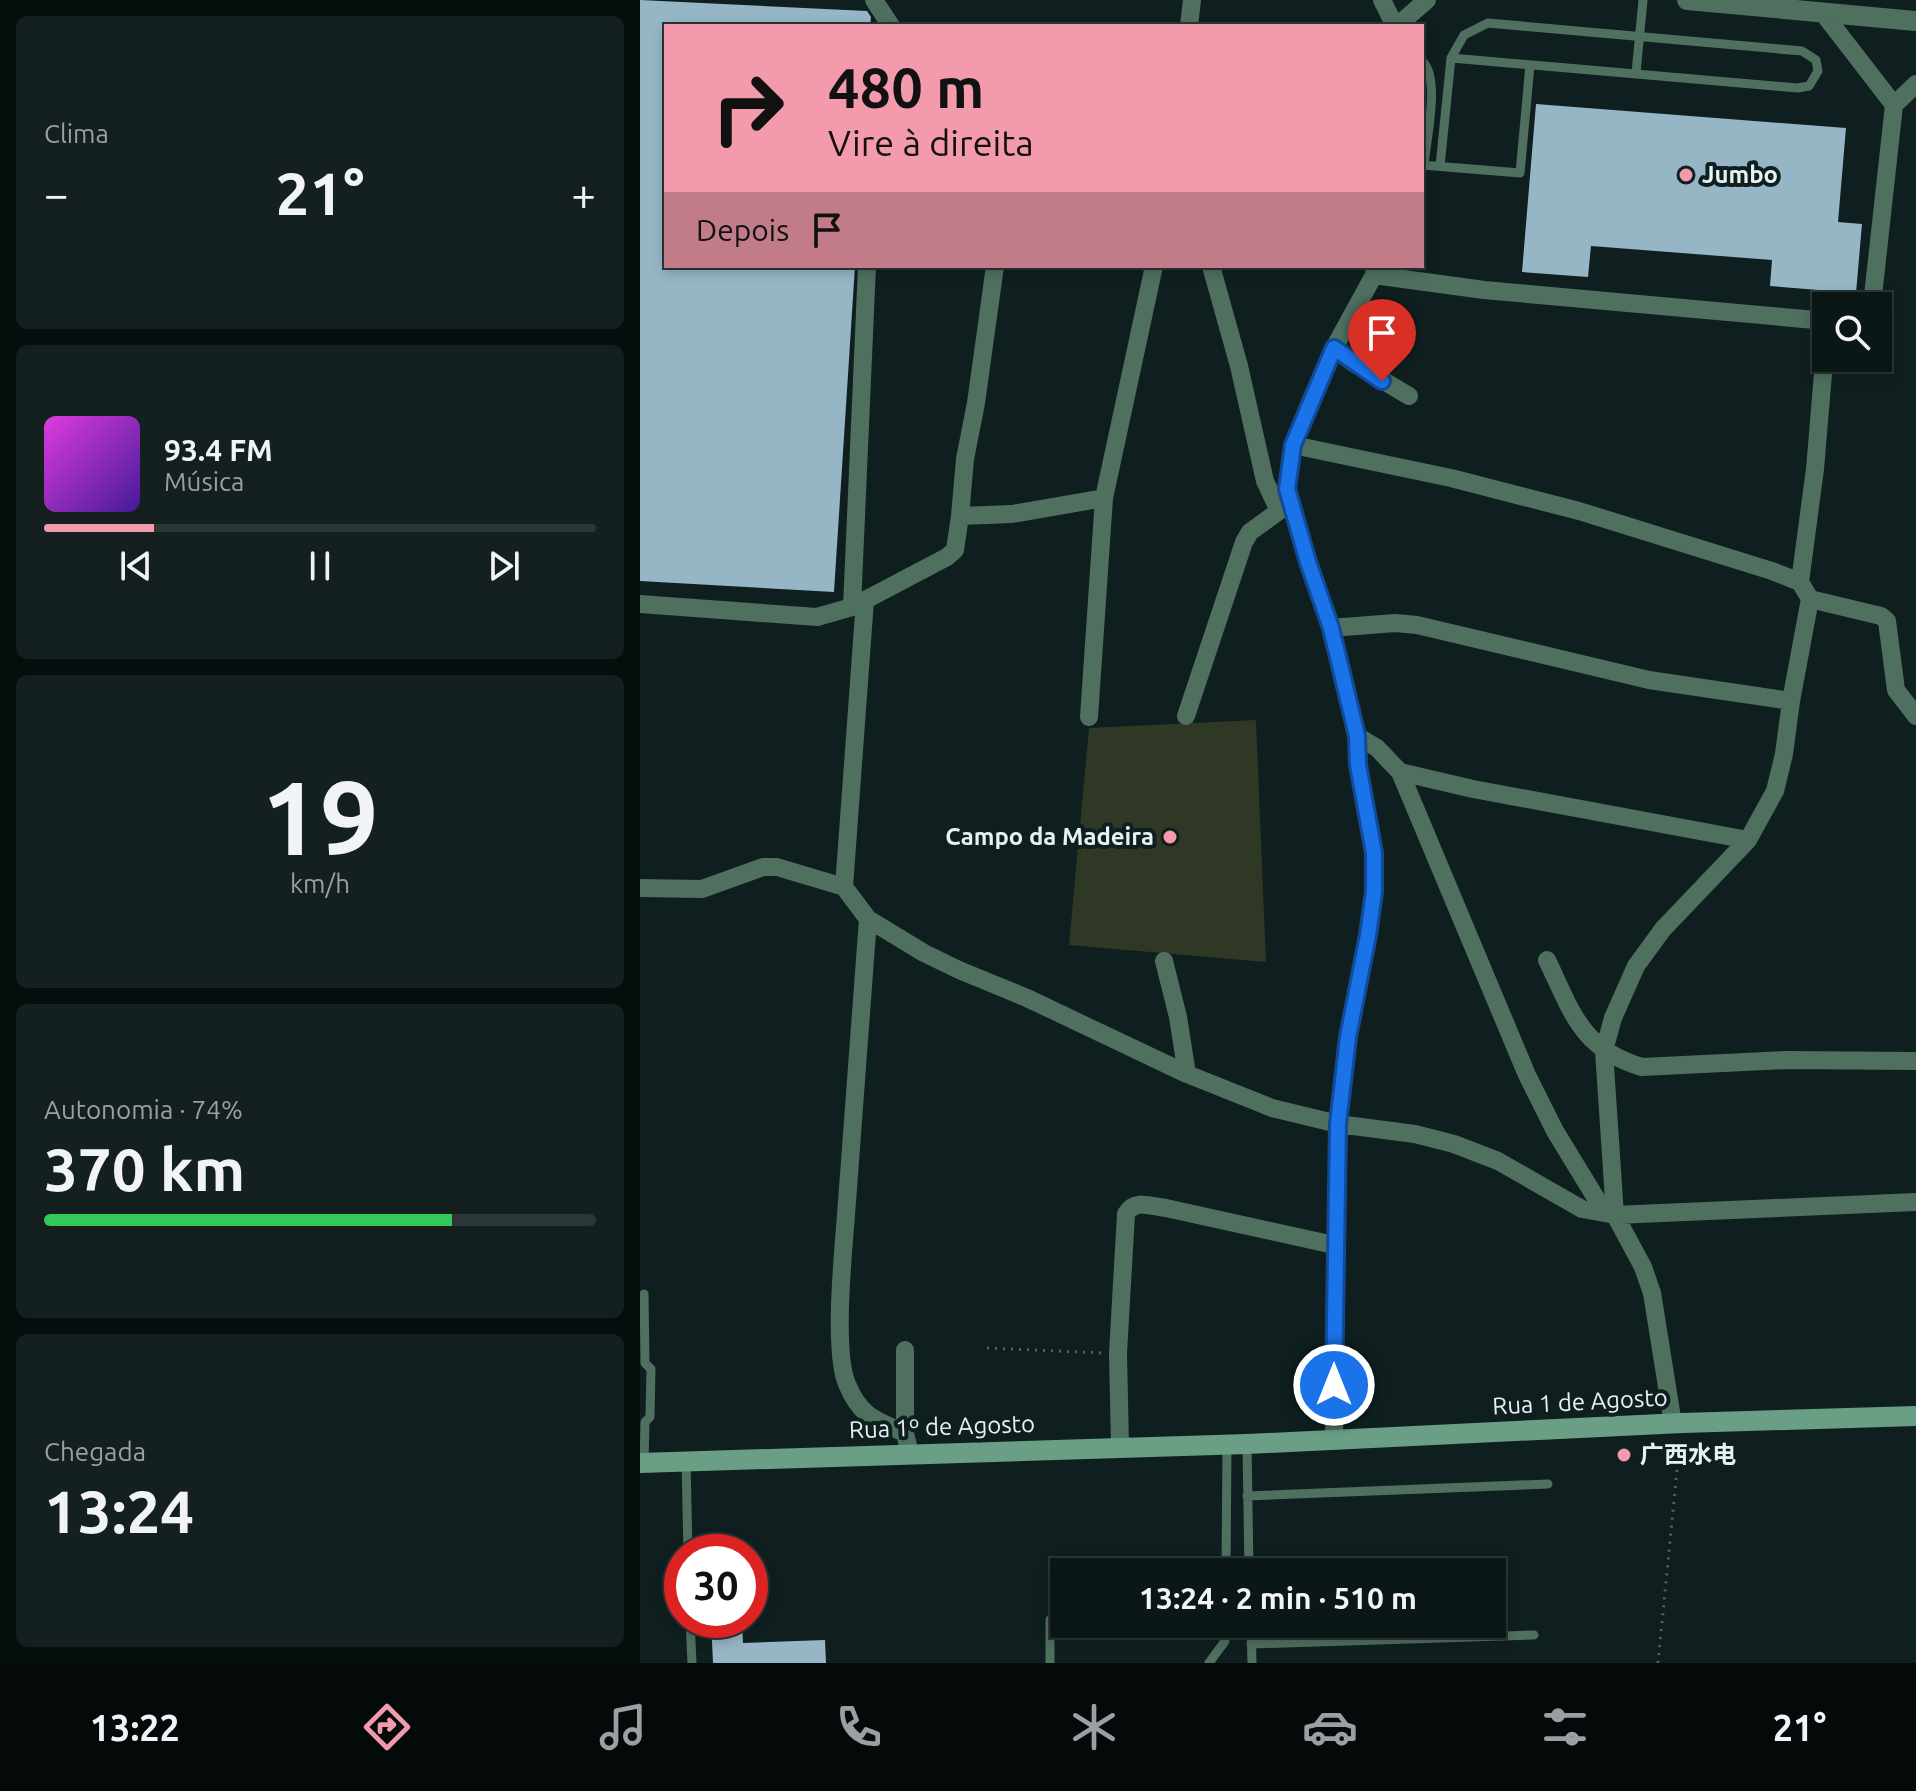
<!DOCTYPE html>
<html lang="pt">
<meta charset="utf-8">
<style>
:root{--surface:#0b1717;--page:#142020;--text:#f1f3f6;--muted:#9a9fa1;--line:#2b3636;--accent:#f39aac}
body{margin:0;font-family:Ubuntu,"Noto Sans SC",sans-serif;background:var(--page);color:var(--text);height:100vh;display:flex;flex-direction:column;font-size:30px;white-space:nowrap}
*{box-sizing:border-box;margin:0}
p{font-size:26px;color:var(--muted)}
.icon{flex:none;width:44px;height:44px;fill:none;stroke:currentColor;stroke-width:2;stroke-linecap:round;stroke-linejoin:round}
.map{position:relative;flex:1;overflow:hidden}
.sheet{display:flex;flex-direction:column;gap:16px;padding:16px;background:#060d0d;width:640px}
.sheet>*{flex:none}
.guide{position:absolute;left:24px;top:24px;width:760px;height:244px;border-radius:0px;box-shadow:0 4px 12px #0003,0 0 0 2px var(--line);background:#f39aac;color:#111;overflow:hidden}
.buttons{position:absolute;left:1172px;top:292px;display:grid;gap:16px}
.buttons a{display:grid;place-items:center;width:80px;height:80px;border-radius:0px;background:var(--surface);box-shadow:0 4px 12px #0003,0 0 0 2px var(--line);font-size:40px}
.speed{position:absolute;left:24px;top:1534px;display:flex;gap:16px;font-size:40px;font-weight:700;text-align:center}
.speed>*{display:grid;place-content:center;width:104px;height:104px;border-radius:50%;background:var(--surface);box-shadow:0 4px 12px #0003,0 0 0 2px var(--line);line-height:1}
.speed .limit{border:12px solid #d22;background:#fff;color:#111}
.pin{position:absolute;display:grid;place-items:center;width:68px;height:68px;color:#fff;margin:-82px -34px;border-radius:50% 50% 50% 0;rotate:-45deg;box-shadow:0 0 8px #0007}
.pin .icon{rotate:45deg}
.me{position:absolute;width:88px;margin:-44px;rotate:0deg;stroke-linejoin:round;filter:drop-shadow(0 0 6px #0008)}
.turn{display:flex;align-items:center;gap:28px;height:168px;padding:0 32px;font-size:36px}
.turn .icon{width:104px;height:104px;stroke-width:2.5}
.turn b{display:block;font-size:56px;line-height:68px}
.then{display:flex;align-items:center;height:76px;padding:0 32px;background:#0003;gap:16px;font-size:30px}
.big{font-size:60px;font-weight:700;line-height:1.1}
.sheet .card{flex:1;display:flex;flex-direction:column;justify-content:center;gap:12px;min-width:0;padding:0 28px;border-radius:12px;background:var(--page)}
.sheet .dial{align-items:center;gap:0}
.dial b{font-size:104px;line-height:1}
.song{display:flex;align-items:center;gap:24px}
.cover{width:96px;height:96px;border-radius:12px;background:linear-gradient(135deg,hsl(300 70% 55%),hsl(260 70% 35%))}
.played{height:8px;border-radius:4px;background:linear-gradient(90deg,var(--accent) 20%,var(--line) 20%)}
.keys{display:flex;justify-content:space-around;direction:ltr}
.heat{display:flex;justify-content:space-between;align-items:center;font-size:44px;direction:ltr}
.charge{height:12px;border-radius:6px;background:linear-gradient(90deg,#34c759 74%,var(--line) 0)}
.trip{position:absolute;left:410px;top:1558px;width:456px;height:80px;border-radius:0px;background:var(--surface);box-shadow:0 4px 12px #0003,0 0 0 2px var(--line);font-weight:700;line-height:80px;text-align:center}
.menu{display:flex;height:128px;justify-content:space-around;align-items:center;background:#040909;color:var(--muted)}
.menu .icon{width:56px;height:56px}
.menu .on{color:var(--accent)}
.menu b{font-size:36px;color:var(--text)}
main{display:flex;flex:1;min-height:0}
.map>svg:first-child{display:block}
.green{fill:#2f3825}
.building{fill:#96b5c5}
.lines{fill:none;stroke-linecap:round;stroke-linejoin:round}
.path{stroke:#546262;stroke-width:3;stroke-dasharray:2 6;stroke-linecap:butt}
.service{stroke:#4f6f5f;stroke-width:9}
.minor{stroke:#4f6f5f;stroke-width:18}
.tertiary{stroke:#4f6f5f;stroke-width:20}
.secondary{stroke:#6a9f85;stroke-width:20}
.route-casing{stroke:#114b97;stroke-width:20}
.route{stroke:#1a73e8;stroke-width:14}
.poi-dot{fill:#f39aac;stroke:#0f1f1f;stroke-width:3}
.labels{text-anchor:middle;stroke-width:8;stroke-linejoin:round;paint-order:stroke}
.poi-label{font-size:24px;font-weight:bold;fill:#e6f1f1;stroke:#0f1f1f;text-anchor:start}
.street-label{font-size:24px;fill:#e6f1f1;stroke:#0f1f1f}
</style>
<main>
<section class="sheet">
<div class="card"><p>Clima</p>
<div class="heat"><a>−</a><b class="big">21°</b><a>+</a></div>
</div>
<div class="card">
<div class="song"><i class="cover"></i><div><b>93.4 FM</b><p>Música</p></div></div>
<div class="played"></div>
<div class="keys"><svg class="icon" aria-label="previous" viewBox="0 0 24 24"><path d="M18 5L8 12l10 7zM5 5v14"/></svg><svg class="icon" aria-label="pause" viewBox="0 0 24 24"><path d="M8 5v14M16 5v14"/></svg><svg class="icon" aria-label="next" viewBox="0 0 24 24"><path d="M6 5l10 7-10 7zM19 5v14"/></svg></div>
</div>
<div class="card dial"><b>19</b><p>km/h</p></div>
<div class="card"><p>Autonomia · 74%</p><b class="big">370 km</b><div class="charge"></div></div>
<div class="card"><p>Chegada</p><b class="big">13:24</b></div>
</section>
<div class="map">
<svg width="1276" height="1663" viewBox="0 0 1276 1663">
<rect width="100%" height="100%" fill="#0f1f1f"/>
<path class="green" d="M616 720 626 962 429 945 449 728Z"/>
<path class="building" d="M0 0 227 11 231 17 230 26H26V266H215L194 592 0 581Z
M896 104 1206 128 1198 222 1222 224 1216 293 1130 286 1132 260 951 246 948 277 882 272Z
M71 1620H102L103 1643 185 1640 186 1663H73Z"/>
<g class="lines">
<path class="path" d="M347 1348 463 1353
M1018 1663 1040 1440"/>
<path class="service" d="M782 61C801 77 786 140 784 165
M996 73 1003 0
M782 165 880 173 890 65
M800 166 811 58 824 35 848 23 1162 51 1176 60 1178 71 1169 86 1158 88 811 58
M4 1294 5 1363 11 1369 10 1417 5 1422 4 1463
M607 1444 609 1572
M46 1461 48 1552
M607 1496 908 1484
M586 1572 587 1444
M50 1620 52 1663
M611 1624 612 1663
M611 1644 894 1635
M410 1663V1620L424 1619
M569 1663 585 1641V1624"/>
<path class="minor" d="M234 0 251 26
M742 0 755 26
M1183 13 1254 105
M549 26 552 0
M757 26 787 0
M571 266 599 366 625 481 639 511
M734 275 844 290 1186 321
M1228 306 1233 296 1254 105 1276 84
M694 348 712 362 769 396
M653 445 811 478 939 511 1132 571 1160 582 1170 599 1241 616 1247 621 1256 690 1276 716
M647 489 668 562 691 628 717 736 718 765 734 853V892L728 935 708 1037 698 1124 694 1441
M320 516 325 459 336 403 355 266
M1160 582 1175 469 1186 338
M0 604 177 617 212 607 307 557 315 550 320 516 372 514 464 498
M212 607 227 266
M691 628 755 623 777 625 1009 680 1151 701
M546 716 604 542 610 532 639 511 647 489 653 445 671 400 694 348 734 275 735 266
M449 717 464 498 514 266
M717 736 737 748 760 772 887 1075 915 1131 965 1213
M760 772 833 789 1108 840
M204 887 225 600
M0 888 62 889 123 867H137L204 887 228 919C220 1017 213 1116 206 1215 203 1254 193 1351 207 1384 220 1416 235 1420 265 1433L270 1454
M228 919 284 953 319 970 387 998 547 1074 632 1108 698 1124 775 1134 814 1144 858 1161 942 1209 975 1215 1276 1202
M907 960C932 1012 941 1049 1002 1067L1146 1060 1276 1061
M524 961 538 1017 547 1074
M1033 1424 1012 1293 1003 1267 975 1215 964 1051 973 1018 996 966 1023 929 1108 840 1135 791 1144 754 1151 701 1170 599
M265 1433V1350
M480 1447 478 1353 486 1214C494 1199 511 1206 526 1208L694 1245"/>
<path class="tertiary" d="M1047 0 1276 21"/>
<path class="secondary" d="M0 1463 607 1444 1042 1423 1276 1416"/>
</g>
<g class="lines">
<g class="route-casing">
<path id="route" d="M694 1385 698 1124 708 1037 728 935 734 892V853L718 765 717 736 691 628 668 562 647 489 653 445 694 348 742 381"/>
</g>
<use href="#route" class="route"/>
</g>
<g class="poi-dot">
<circle cx="1046" cy="175" r="8"/>
<circle cx="530" cy="837" r="8"/>
<circle cx="984" cy="1455" r="8"/>
</g>
<g class="labels">
<g class="poi-label">
<text x="1062" y="183">Jumbo</text>
<text x="514" y="845" text-anchor="end">Campo da Madeira</text>
<text x="1000" y="1463">广西水电</text>
</g>
<g class="street-label">
<text transform="translate(940 1402) rotate(-3)" y="8">Rua 1 de Agosto</text>
<text transform="translate(302 1427) rotate(-2)" y="8">Rua 1º de Agosto</text>
</g>
</g>
</svg>
<div class="buttons">
<a><svg class="icon" aria-label="search" viewBox="0 0 24 24"><circle cx="10" cy="10" r="6"/><path d="M15 15l6 6"/></svg></a>
</div>
<div class="speed"><div class="limit">30</div></div>
<div class="pin" style="left:742px;top:381px;background:#d93025"><svg class="icon" aria-label="arrive" viewBox="0 0 24 24"><path d="M6 21V4h12l-3 4 3 4H6"/></svg></div>
<svg class="me" style="left:694px;top:1385px" viewBox="-20 -20 40 40"><circle r="17" fill="#1a73e8" stroke="#fff" stroke-width="3"/><path d="M0-11L8 9 0 5-8 9z" fill="#fff"/></svg>
<div class="trip">13:24 · 2 min · 510 m</div>
<div class="guide">
<div class="turn"><svg class="icon" aria-label="right" viewBox="0 0 24 24"><path d="M7 20v-9h11M14 6l5 5-5 5"/></svg><div><b>480 m</b>Vire à direita</div></div>
<div class="then">Depois<svg class="icon" aria-label="arrive" viewBox="0 0 24 24"><path d="M6 21V4h12l-3 4 3 4H6"/></svg></div>
</div>
</div>
</main>
<nav class="menu">
<b>13:22</b>
<svg class="icon on" aria-label="directions" viewBox="0 0 24 24"><path d="M12 3l9 9-9 9-9-9zM9 14v-3h6M13 9l2 2-2 2"/></svg>
<svg class="icon" aria-label="music" viewBox="0 0 24 24"><path d="M9 18V5l10-2v13"/><circle cx="6" cy="18" r="3"/><circle cx="16" cy="16" r="3"/></svg>
<svg class="icon" aria-label="phone" viewBox="0 0 24 24"><path d="M5 4h4l2 5-3 2q2 4 5 5l2-3 5 2v4C11 20 4 13 5 4z"/></svg>
<svg class="icon" aria-label="climate" viewBox="0 0 24 24"><path d="M12 3v18M4 7l16 10M4 17L20 7"/></svg>
<svg class="icon" aria-label="car" viewBox="0 0 24 24"><path d="M5 17H2v-5l4-1 3-4h7l3 4 3 1v5h-3M9 17h6M6 11h13"/><circle cx="7" cy="17" r="2"/><circle cx="17" cy="17" r="2"/></svg>
<svg class="icon" aria-label="filters" viewBox="0 0 24 24"><path d="M4 7h16M4 17h16"/><circle cx="9" cy="7" r="2"/><circle cx="15" cy="17" r="2"/></svg>
<b>21°</b>
</nav>
